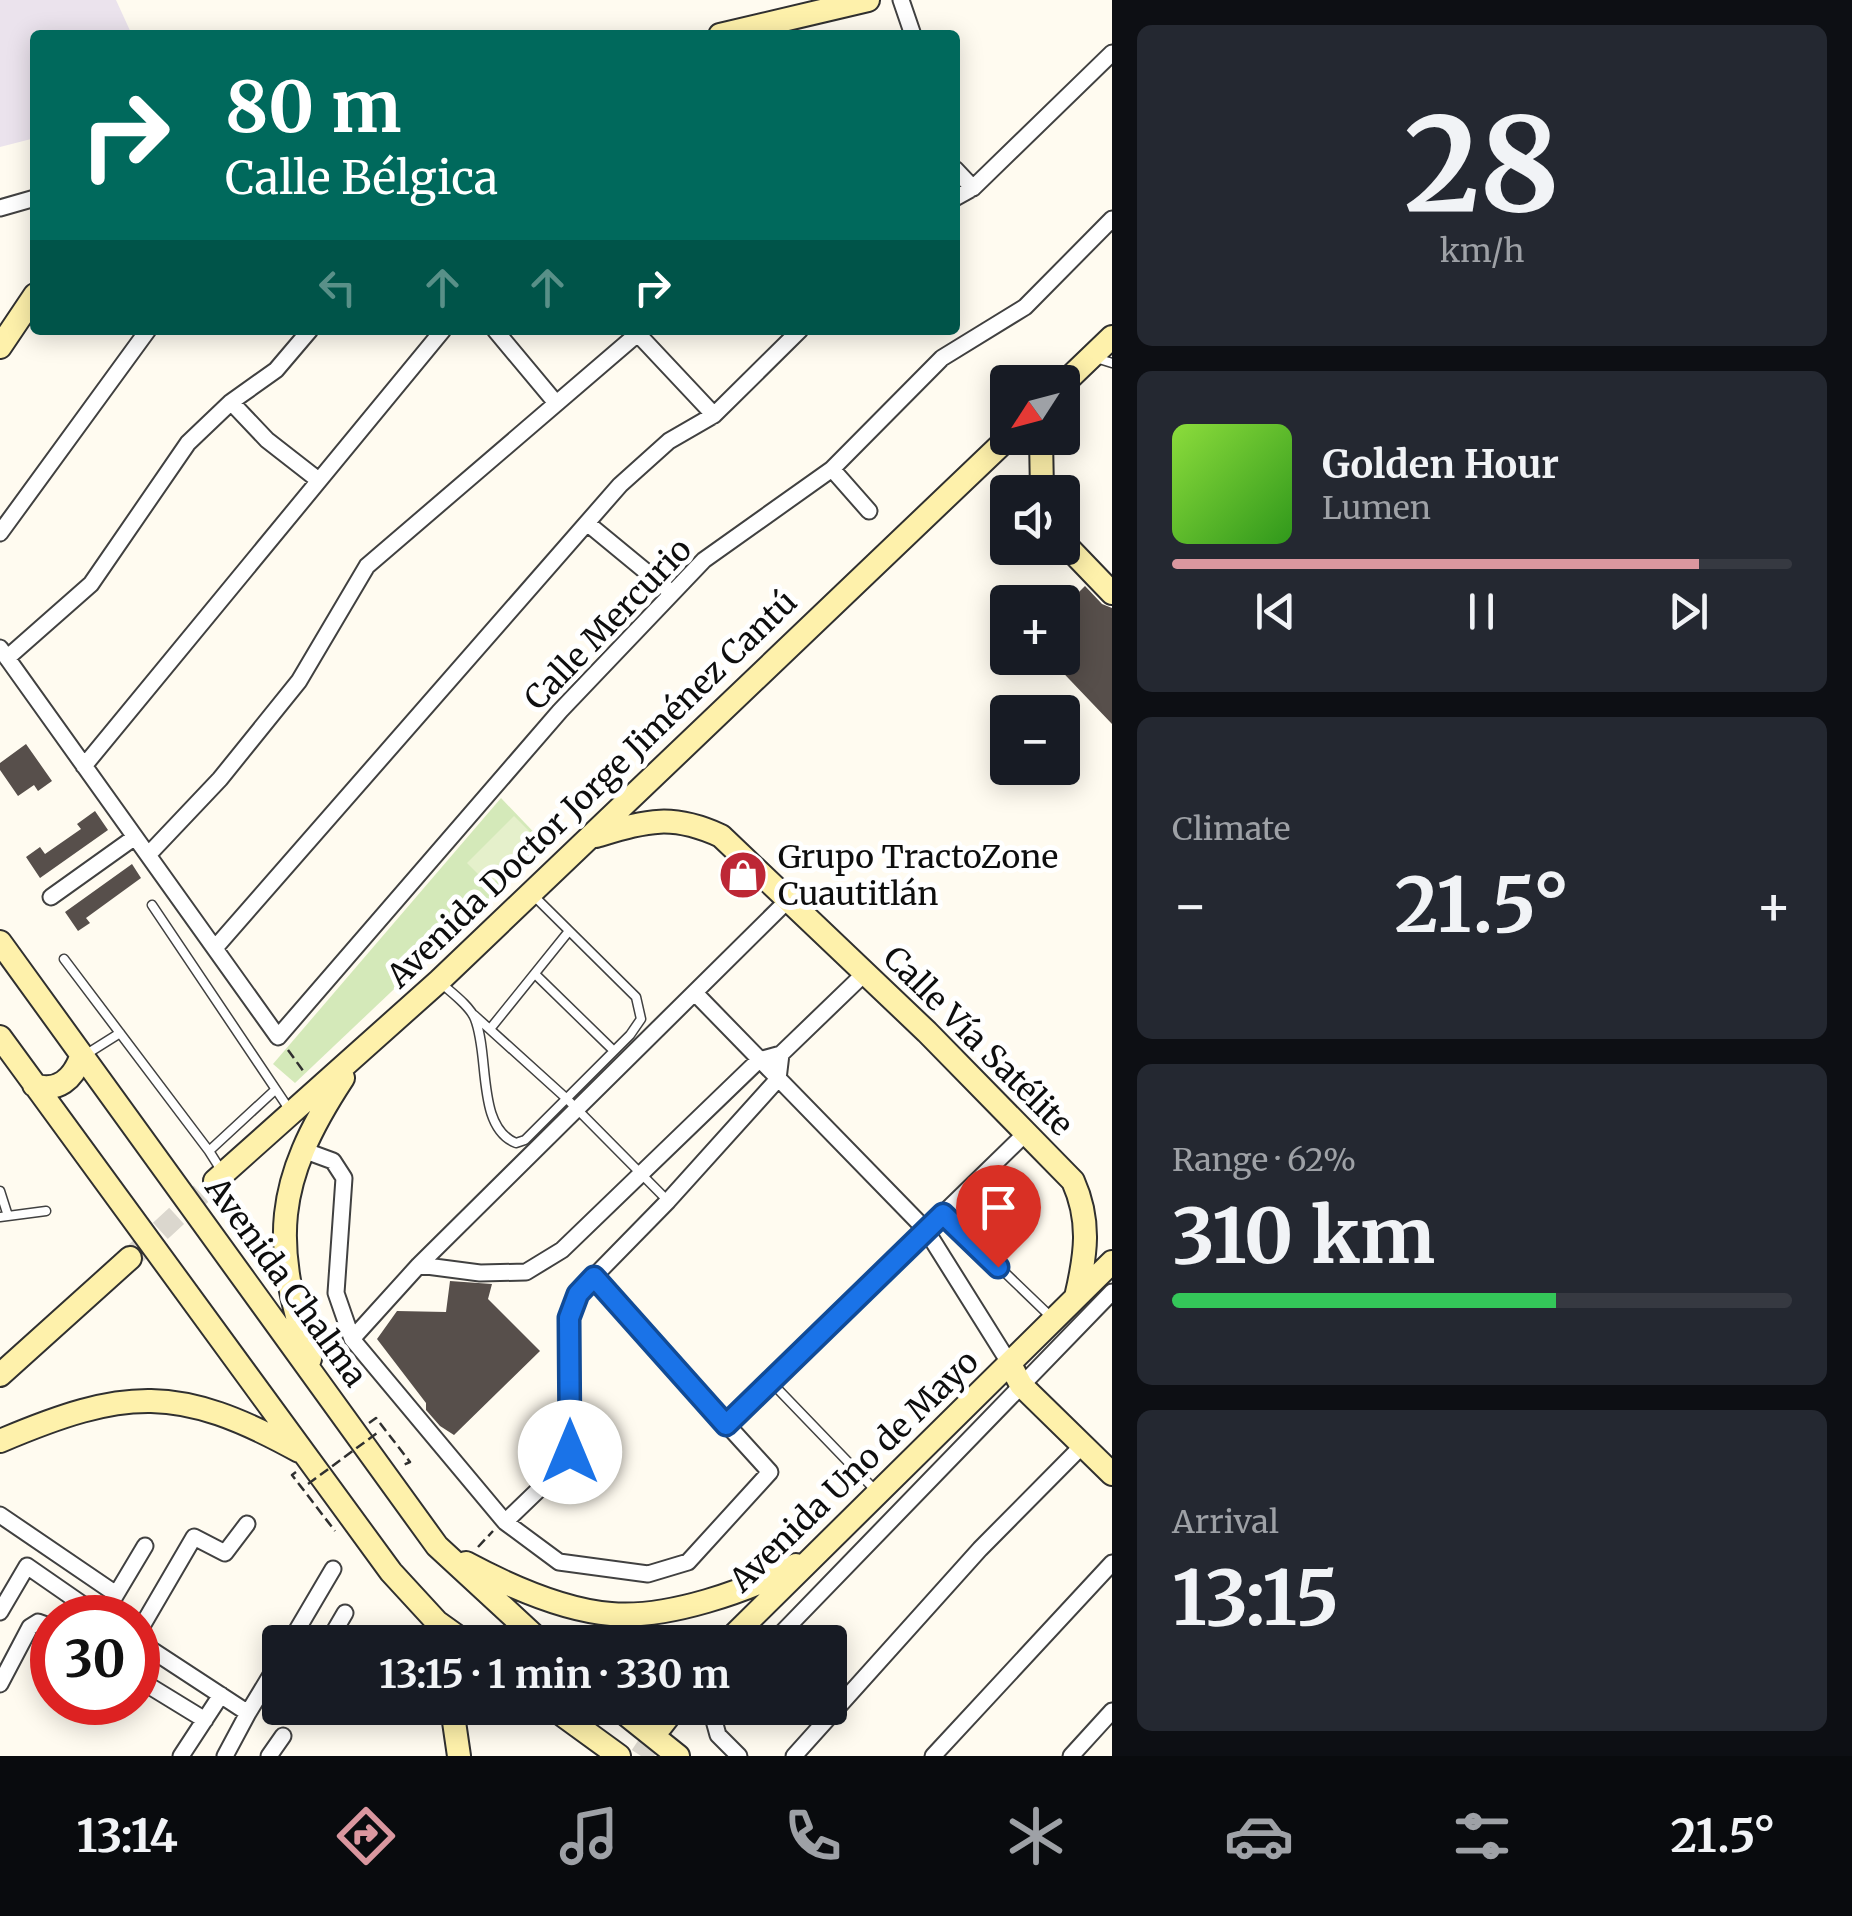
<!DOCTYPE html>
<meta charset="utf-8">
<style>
:root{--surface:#171b24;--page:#242831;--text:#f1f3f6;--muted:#9ea1a6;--line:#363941;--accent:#da979f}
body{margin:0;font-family:Merriweather,serif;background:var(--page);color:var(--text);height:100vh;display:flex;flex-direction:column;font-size:38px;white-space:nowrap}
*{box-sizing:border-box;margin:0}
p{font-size:32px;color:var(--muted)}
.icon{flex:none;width:55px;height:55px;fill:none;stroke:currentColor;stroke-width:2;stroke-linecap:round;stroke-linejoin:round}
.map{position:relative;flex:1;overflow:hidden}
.side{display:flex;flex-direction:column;gap:25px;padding:25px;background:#0d0f14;width:740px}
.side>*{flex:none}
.guide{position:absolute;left:30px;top:30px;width:930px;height:305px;border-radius:10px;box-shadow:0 5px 25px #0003;background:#00695c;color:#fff;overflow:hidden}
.needle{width:65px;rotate:234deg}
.tools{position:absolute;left:990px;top:365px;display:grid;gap:20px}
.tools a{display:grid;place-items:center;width:90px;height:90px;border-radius:10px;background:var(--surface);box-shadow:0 5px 25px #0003;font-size:50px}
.speed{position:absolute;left:30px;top:1595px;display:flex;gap:20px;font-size:50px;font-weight:700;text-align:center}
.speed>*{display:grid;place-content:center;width:130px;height:130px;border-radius:50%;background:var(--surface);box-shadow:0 5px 25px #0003;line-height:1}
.speed .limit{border:15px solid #d22;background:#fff;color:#111}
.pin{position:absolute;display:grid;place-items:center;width:85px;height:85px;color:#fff;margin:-102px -42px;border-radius:50% 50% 50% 0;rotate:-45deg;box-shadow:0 0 10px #0007}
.pin .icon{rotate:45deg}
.me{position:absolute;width:110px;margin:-55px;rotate:0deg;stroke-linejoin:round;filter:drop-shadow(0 0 8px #0008)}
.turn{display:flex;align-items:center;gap:35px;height:210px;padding:0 30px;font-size:45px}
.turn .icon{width:130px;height:130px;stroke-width:2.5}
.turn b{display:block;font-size:70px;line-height:85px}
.lanes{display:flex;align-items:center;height:95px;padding:0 30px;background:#0003;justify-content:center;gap:50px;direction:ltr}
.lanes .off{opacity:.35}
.big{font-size:75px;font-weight:700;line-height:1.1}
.side .tile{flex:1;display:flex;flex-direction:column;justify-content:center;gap:15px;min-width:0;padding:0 35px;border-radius:15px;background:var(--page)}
.side .dial{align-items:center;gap:0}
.dial b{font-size:130px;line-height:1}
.song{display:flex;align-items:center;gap:30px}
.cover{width:120px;height:120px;border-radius:15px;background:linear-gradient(135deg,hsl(90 70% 55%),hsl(110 70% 35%))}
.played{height:10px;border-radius:5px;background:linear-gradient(90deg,var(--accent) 85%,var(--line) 85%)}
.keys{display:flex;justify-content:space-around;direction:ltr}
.heat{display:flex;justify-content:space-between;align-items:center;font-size:55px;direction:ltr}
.charge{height:15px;border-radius:8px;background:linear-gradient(90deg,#34c759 62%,var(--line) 0)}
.trip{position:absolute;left:262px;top:1625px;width:585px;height:100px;border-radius:10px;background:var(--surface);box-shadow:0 5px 25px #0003;font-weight:700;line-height:100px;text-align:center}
.tab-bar{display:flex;height:160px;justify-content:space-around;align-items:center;background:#090b0e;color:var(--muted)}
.tab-bar .icon{width:70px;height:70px}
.tab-bar .on{color:var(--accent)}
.tab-bar b{font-size:45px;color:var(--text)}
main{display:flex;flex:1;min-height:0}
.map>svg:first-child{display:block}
.industrial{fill:#ebe3ed}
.green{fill:#d4e9b9}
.pitch{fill:#e5f0cb}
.building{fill:#574f4b}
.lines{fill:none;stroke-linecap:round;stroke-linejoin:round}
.secondary-tunnel{stroke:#dbd7ce;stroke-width:22;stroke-dasharray:22 11;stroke-linecap:butt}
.lane-casing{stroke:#414141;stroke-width:11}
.street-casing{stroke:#414141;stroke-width:19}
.secondary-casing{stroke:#303030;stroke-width:26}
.path{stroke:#303030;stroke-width:2.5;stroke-dasharray:10 5;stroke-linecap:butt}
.lane{stroke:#fff;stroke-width:8}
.street{stroke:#fff;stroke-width:15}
.secondary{stroke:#fef1ab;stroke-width:22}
.path-bridge{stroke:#303030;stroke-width:2.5;stroke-dasharray:10 5;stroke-linecap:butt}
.route-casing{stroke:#114b97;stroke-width:25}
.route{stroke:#1a73e8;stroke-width:18}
.labels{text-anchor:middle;stroke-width:10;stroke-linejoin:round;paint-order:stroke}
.street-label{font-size:32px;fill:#0e0e0e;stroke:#fff}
.poi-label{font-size:32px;fill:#0e0e0e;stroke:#fff;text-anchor:start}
</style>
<main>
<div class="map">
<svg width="1112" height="1756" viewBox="0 0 1112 1756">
<rect width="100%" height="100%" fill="#fffbf0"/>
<path class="industrial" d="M0 0H116L132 35H35V138L0 147Z"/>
<path class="green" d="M501 798 546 845 295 1083 273 1064Z"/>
<path class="pitch" d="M514 816 537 839 490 886 467 863Z"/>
<path class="building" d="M1085 586 1102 604 1112 608V724L1049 658H1062V609Z
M26 744 52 781 38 791 34 785 18 796 0 770V763Z
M95 811 108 830 40 878 26 857 40 847 45 854 81 829 77 824Z
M132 864 141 878 86 918 90 923 78 931 65 912Z
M450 1281 492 1284 488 1299 540 1351 454 1435 440 1426 426 1410V1403L377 1339 397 1311 446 1312Z"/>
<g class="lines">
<path class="secondary-tunnel" d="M136 1253 215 1181
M641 1756 661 1726"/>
<g class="lane-casing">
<path id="lane" d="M1096 358 1112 363
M152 905 289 1109
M64 959 209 1151
M535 974 614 1051
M442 984C452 993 470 1006 475 1019 490 1056 476 1127 516 1143L525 1140 630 1035 641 1019 636 997 533 895
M474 1015 567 1099 668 1201
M490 1029 569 931
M85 1055 120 1033
M221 1170 209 1151 275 1090
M0 1191 8 1216
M943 1213 1051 1317
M0 1217 46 1211
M771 1382 877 1492"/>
</g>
<g class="street-casing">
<path id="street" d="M901 0 913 35
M955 169 973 188
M955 198 973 188 1112 53
M0 208 35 198
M495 330 556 403
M637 333 714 415
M231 402 267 440 317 479
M832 469 869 511
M587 523 672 593
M0 533 148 330
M0 648 278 1037 560 711 704 560 832 469 942 358 1025 307 1112 219
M7 658 91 584 188 443 231 402 276 370 310 330
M84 766 443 330
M148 855 220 779 299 681 367 566 642 330
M51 897 135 837
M215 948 620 485 669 441 714 415 800 330
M695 993 926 1230 1010 1364
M303 1150 333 1161 344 1178 336 1293 352 1339 505 1522 559 1562 648 1574 688 1562 770 1472 593 1277
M419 1265 480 1273 526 1272 562 1250 759 1060 781 1054 865 973
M352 1339 419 1265 788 900
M726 1425 1026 1133
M0 1515 116 1594
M505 1522 559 1470 570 1452 569 1317 577 1294 668 1201 778 1079 781 1054
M0 1612 27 1566 102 1618 145 1546
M138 1633 194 1537 225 1553 247 1524
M138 1641 248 1713 225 1756
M290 1642 333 1569
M328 1642 345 1613
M773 1642 1112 1292
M138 1679 205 1720
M0 1684 30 1627 38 1622 52 1627
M717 1708 713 1717 718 1735 739 1756
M248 1713 280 1660
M181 1756 221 1695
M269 1756 283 1736
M794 1756 980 1549 1082 1446
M933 1756 1112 1563
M1071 1756 1112 1711"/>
</g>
<g class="secondary-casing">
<path id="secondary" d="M720 35 868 0
M0 347 35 295
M1062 385 1112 337
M1041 438 1042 492
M1062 541 1112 593
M596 836C647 821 671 813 721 836L927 1032 1073 1181C1091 1221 1086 1255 1076 1297
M0 942 437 1546 541 1642
M0 1037 391 1572 437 1622 465 1642
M34 1085C58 1093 73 1079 81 1057
M215 1181 439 981 1008 438
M310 1359C271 1242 274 1183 343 1078
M1010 1364 1021 1385 1112 1474
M0 1375 130 1258
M0 1441C125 1388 178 1384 299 1451
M466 1563C509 1586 562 1610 611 1614 667 1619 748 1591 796 1565
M727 1642 1112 1262
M452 1708 459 1756
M553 1708 619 1756
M618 1708 678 1756
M661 1726 675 1708"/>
</g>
<path class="path" d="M288 1050 304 1072
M369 1423 376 1418 410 1462 403 1465
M296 1472 292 1475 335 1531
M478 1547 493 1531"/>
<use href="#lane" class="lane"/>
<use href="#street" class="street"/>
<use href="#secondary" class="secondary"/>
<path class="path-bridge" d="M308 1484 377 1433"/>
</g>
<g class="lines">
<g class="route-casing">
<path id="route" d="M570 1452 569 1318 578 1294 594 1277 726 1425 943 1214 998 1267"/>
</g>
<use href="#route" class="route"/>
</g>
<defs>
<g id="shop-disc" transform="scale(2.5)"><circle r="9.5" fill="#bd2735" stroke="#fff"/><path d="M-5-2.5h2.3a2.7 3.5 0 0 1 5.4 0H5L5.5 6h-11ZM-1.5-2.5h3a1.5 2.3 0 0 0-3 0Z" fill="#fff"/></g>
</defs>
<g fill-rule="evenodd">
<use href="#shop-disc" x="743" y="875"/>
</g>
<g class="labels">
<g class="street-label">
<text transform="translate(608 624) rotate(-46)" y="11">Calle Mercurio</text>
<text transform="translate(592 789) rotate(-44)" y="11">Avenida Doctor Jorge Jiménez Cantú</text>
<text transform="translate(978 1041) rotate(45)" y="11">Calle Vía Satélite</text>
<text transform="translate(286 1282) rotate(54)" y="11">Avenida Chalma</text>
<text transform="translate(854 1471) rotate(-44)" y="11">Avenida Uno de Mayo</text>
</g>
<g class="poi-label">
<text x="778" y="868">Grupo TractoZone<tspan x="778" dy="37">Cuautitlán</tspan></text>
</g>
</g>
</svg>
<div class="tools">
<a><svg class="needle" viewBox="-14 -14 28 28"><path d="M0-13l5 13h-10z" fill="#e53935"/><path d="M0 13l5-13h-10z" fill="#9ea1a6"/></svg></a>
<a><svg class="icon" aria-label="sound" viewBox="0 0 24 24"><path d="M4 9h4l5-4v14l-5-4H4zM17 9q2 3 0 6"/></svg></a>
<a>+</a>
<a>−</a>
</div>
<div class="speed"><div class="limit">30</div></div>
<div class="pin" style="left:998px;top:1267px;background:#d93025"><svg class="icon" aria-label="arrive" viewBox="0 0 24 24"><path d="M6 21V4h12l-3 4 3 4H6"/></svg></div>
<svg class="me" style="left:570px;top:1452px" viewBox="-20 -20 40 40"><circle r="19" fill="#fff"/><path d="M0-13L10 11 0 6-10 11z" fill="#1a73e8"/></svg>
<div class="trip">13:15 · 1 min · 330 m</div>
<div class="guide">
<div class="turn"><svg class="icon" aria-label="right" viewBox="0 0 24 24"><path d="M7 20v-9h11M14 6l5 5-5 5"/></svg><div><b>80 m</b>Calle Bélgica</div></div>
<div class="lanes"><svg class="icon off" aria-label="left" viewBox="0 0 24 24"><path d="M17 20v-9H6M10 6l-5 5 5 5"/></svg><svg class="icon off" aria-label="ahead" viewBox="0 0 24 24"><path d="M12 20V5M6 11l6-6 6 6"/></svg><svg class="icon off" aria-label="ahead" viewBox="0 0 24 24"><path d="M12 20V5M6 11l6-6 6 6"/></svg><svg class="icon" aria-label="right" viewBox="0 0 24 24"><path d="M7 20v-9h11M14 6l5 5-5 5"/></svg></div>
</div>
</div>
<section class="side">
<div class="tile dial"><b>28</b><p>km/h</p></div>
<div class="tile">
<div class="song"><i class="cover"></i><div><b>Golden Hour</b><p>Lumen</p></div></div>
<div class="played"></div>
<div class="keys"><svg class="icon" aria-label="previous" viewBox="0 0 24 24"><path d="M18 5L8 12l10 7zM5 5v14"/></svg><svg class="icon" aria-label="pause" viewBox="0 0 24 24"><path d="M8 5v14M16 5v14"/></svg><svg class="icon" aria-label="next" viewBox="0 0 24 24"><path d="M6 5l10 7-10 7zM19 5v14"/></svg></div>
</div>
<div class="tile"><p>Climate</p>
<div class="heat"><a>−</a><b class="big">21.5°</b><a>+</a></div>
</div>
<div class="tile"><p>Range · 62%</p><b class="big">310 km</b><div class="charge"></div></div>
<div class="tile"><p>Arrival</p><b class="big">13:15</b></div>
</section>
</main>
<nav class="tab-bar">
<b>13:14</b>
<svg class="icon on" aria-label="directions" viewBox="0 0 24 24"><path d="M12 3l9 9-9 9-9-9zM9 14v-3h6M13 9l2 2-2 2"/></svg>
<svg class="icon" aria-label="music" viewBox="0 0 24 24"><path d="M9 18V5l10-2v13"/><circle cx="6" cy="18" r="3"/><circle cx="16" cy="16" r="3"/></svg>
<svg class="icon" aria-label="phone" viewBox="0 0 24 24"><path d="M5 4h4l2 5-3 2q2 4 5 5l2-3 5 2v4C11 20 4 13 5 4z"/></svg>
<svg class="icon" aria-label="climate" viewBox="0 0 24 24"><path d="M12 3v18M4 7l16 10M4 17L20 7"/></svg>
<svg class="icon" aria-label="car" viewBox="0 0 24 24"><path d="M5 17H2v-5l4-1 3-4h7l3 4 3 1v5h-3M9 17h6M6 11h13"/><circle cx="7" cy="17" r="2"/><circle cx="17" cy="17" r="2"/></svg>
<svg class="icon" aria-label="filters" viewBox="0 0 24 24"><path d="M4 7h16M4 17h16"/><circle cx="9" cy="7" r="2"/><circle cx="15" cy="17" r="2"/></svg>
<b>21.5°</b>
</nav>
